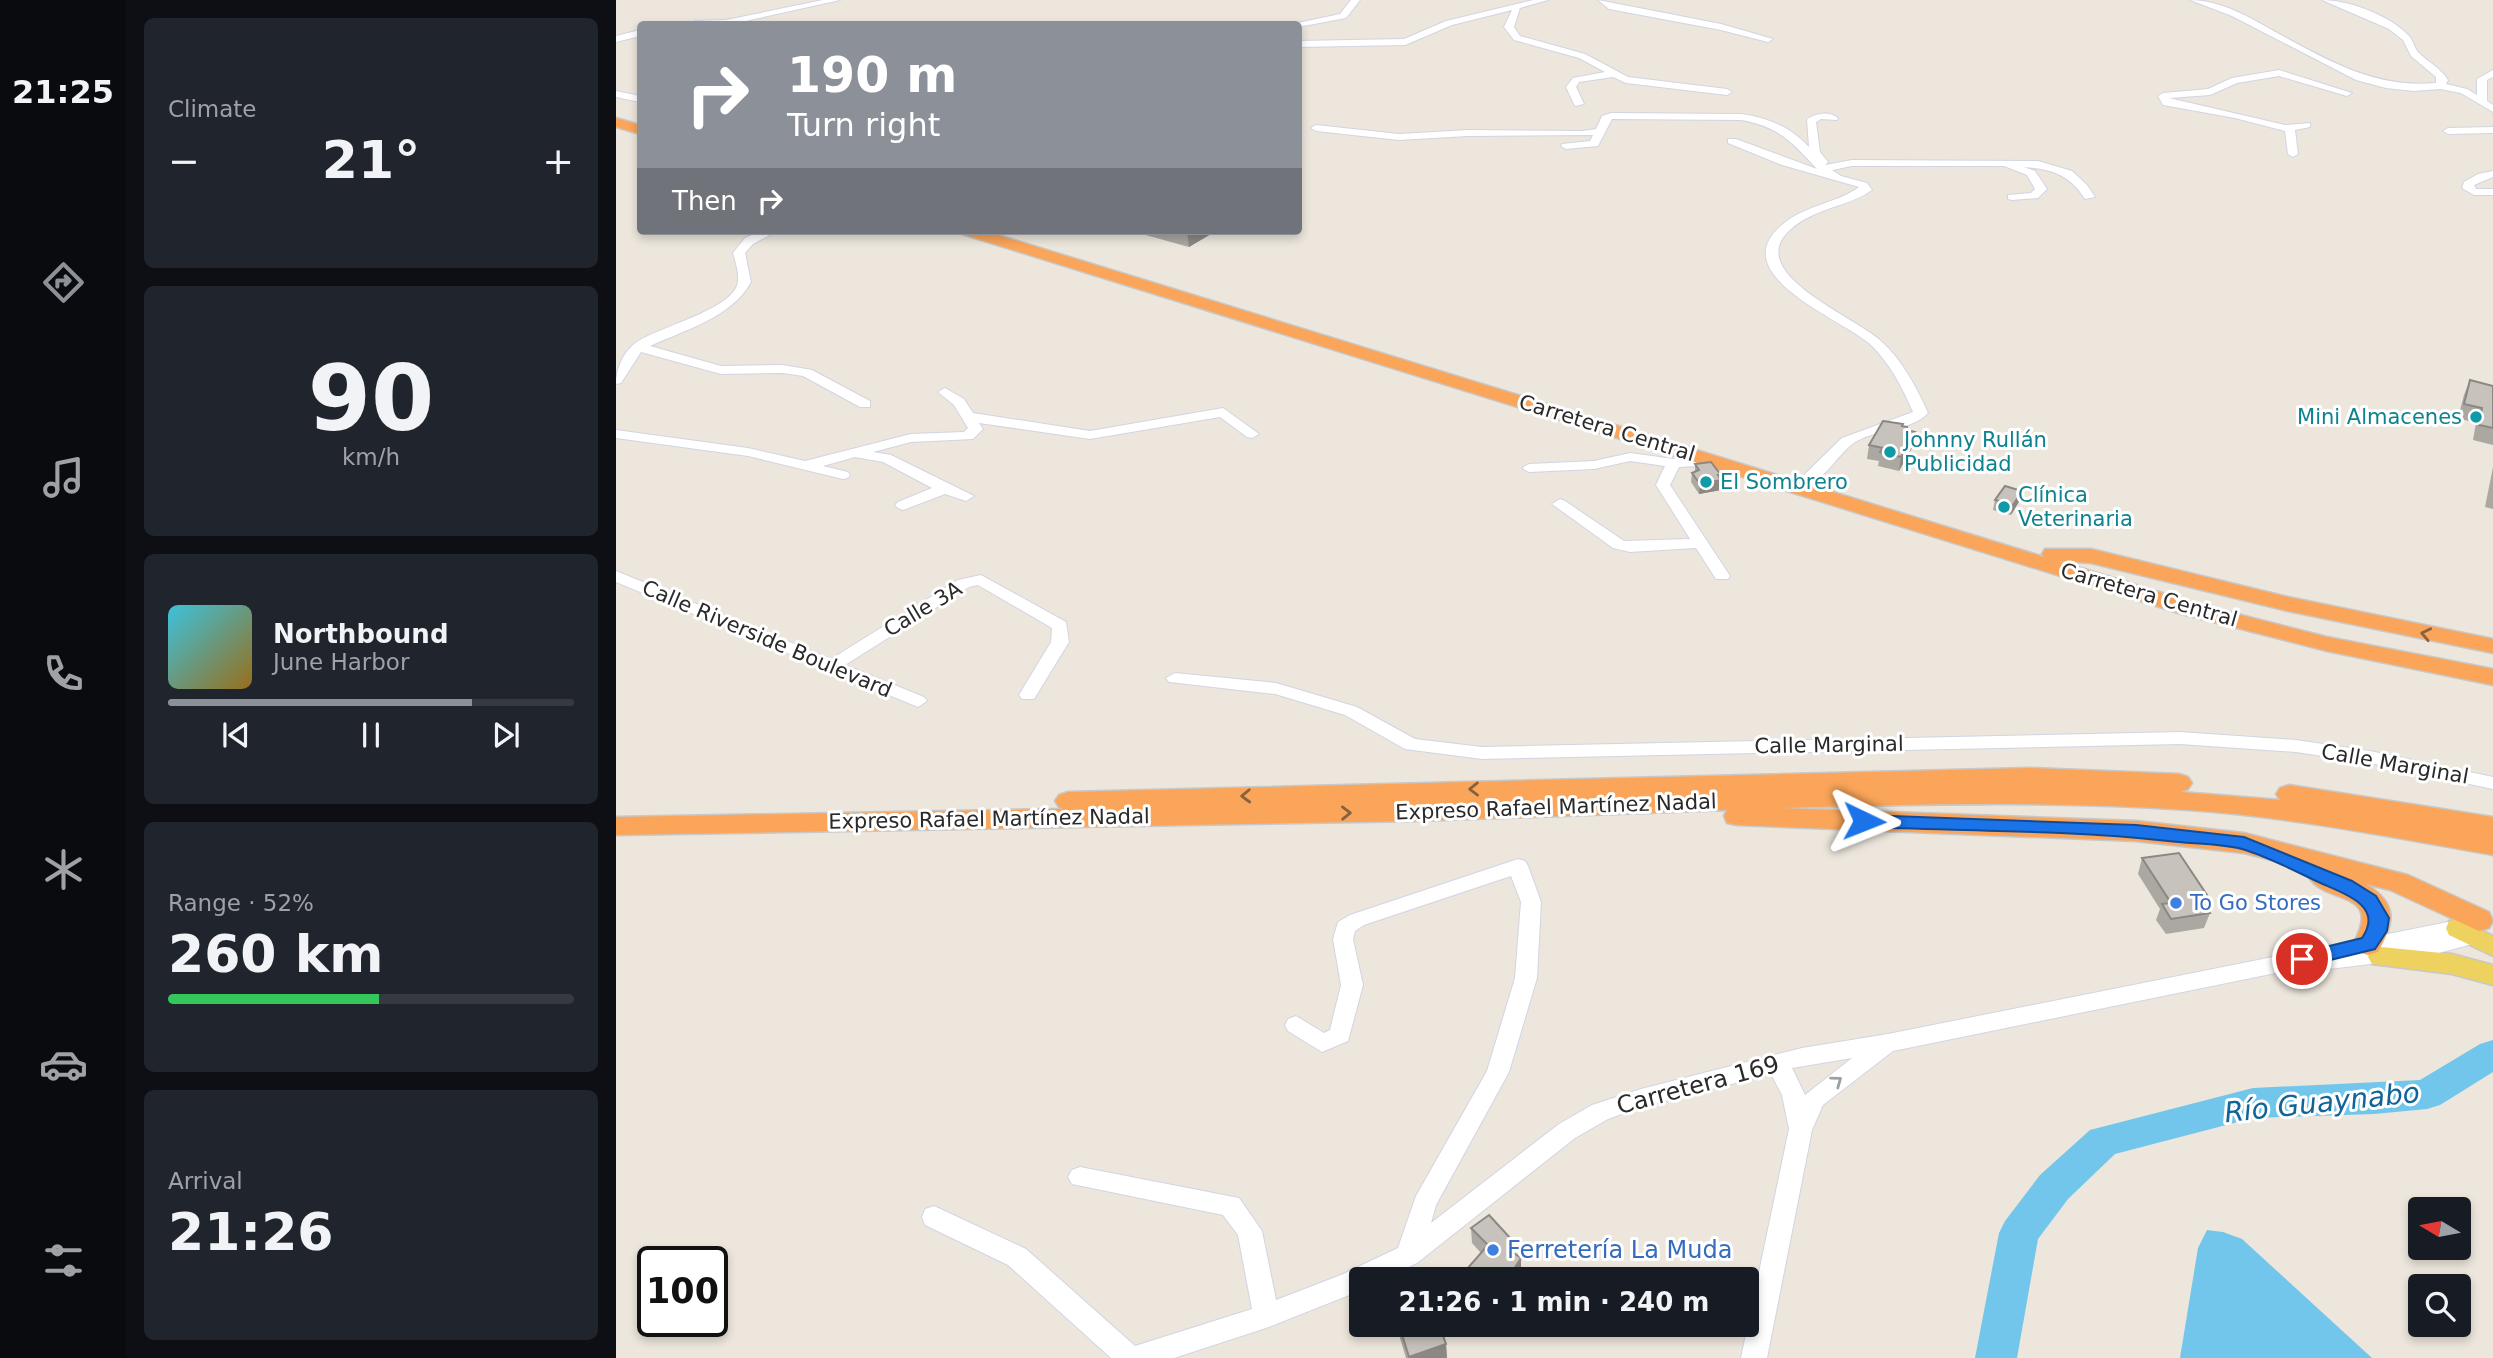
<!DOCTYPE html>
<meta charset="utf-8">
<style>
:root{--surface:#171b24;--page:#20242c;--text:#f1f3f6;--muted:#9ea1a6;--line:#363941;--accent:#8c9099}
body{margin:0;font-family:"DejaVu Sans",sans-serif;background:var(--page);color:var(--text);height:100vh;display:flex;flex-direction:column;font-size:26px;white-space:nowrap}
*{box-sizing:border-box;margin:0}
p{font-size:23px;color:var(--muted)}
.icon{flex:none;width:38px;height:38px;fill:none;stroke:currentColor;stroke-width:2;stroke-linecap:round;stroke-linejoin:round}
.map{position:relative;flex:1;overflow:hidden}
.panel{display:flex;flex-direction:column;gap:18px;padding:18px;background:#0d0f14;width:490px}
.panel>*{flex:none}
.top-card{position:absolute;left:21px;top:21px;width:665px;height:214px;border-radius:7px;box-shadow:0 4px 10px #0003;background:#8c9099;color:#fff;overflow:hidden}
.needle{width:46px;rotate:280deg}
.fabs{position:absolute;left:1792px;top:1197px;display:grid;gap:14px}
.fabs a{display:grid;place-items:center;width:63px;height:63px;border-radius:7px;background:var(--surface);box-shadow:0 4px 10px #0003;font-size:35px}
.speed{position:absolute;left:21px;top:1246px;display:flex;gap:14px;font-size:35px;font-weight:700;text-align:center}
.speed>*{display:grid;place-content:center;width:91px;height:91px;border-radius:50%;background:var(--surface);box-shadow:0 4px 10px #0003;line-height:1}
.speed .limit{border:4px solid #111;border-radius:10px;background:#fff;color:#111}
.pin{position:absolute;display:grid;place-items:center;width:60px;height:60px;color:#fff;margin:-30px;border:4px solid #fff;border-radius:50%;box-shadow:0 2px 7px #0007}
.me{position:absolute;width:77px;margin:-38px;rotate:92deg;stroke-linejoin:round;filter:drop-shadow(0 0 5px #0008)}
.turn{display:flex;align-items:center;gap:24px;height:147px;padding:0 35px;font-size:32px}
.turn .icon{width:91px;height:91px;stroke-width:2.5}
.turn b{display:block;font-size:49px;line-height:60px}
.then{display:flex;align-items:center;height:66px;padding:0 35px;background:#0003;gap:14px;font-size:26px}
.big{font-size:52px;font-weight:700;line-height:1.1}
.panel .card{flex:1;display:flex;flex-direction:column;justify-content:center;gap:10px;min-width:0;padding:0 24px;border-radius:10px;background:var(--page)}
.panel .dial{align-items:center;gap:0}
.dial b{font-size:91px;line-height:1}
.song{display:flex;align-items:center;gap:21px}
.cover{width:84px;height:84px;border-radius:10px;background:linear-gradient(135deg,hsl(190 70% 55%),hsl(40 70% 35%))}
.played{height:7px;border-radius:4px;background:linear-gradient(90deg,var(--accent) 75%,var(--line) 75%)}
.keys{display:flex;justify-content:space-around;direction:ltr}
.heat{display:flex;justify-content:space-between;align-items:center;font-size:38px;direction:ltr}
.charge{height:10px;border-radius:5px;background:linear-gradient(90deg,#34c759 52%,var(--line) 0)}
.trip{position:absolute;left:733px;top:1267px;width:410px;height:70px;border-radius:7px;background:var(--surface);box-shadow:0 4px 10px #0003;font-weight:700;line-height:70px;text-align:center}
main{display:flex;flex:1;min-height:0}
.menu{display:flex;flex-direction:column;width:126px;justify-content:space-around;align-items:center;background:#090b0e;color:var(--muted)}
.menu .icon{width:49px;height:49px}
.menu .active{color:var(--accent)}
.menu b{font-size:32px;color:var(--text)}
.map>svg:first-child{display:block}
.water{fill:#72c6ec}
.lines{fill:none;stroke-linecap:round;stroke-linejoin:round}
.river{fill:#72c6ec;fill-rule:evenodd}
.minor-casing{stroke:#d2d4e3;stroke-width:2}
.major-casing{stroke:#c8c8c8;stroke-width:3}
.highway-casing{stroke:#c8c8c8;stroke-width:3}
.minor{fill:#fff;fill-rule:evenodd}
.major{fill:#edd260;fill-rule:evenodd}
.highway{fill:#faa559;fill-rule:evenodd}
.wall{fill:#aba8a2}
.shaded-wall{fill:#8b8884}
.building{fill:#c7c3bc;stroke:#8b8884;stroke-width:2}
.oneway{stroke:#88613f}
.oneway2{stroke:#9f9f9f}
.route{fill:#1a73e8;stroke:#114b97;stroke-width:2}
.culture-dot{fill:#0f9aa8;stroke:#fff;stroke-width:2.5}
.shop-dot{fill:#3f7fe0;stroke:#fff;stroke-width:2.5}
.labels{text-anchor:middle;stroke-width:6;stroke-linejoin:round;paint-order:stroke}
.culture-label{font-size:21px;fill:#0d838f;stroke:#fff;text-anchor:start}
.street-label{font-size:21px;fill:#2a2a2a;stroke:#fff}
.shop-label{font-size:21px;fill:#366cbe;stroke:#fff;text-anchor:start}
.near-street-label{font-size:24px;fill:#2a2a2a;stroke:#fff}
.near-shop-label{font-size:24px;fill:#366cbe;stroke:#fff;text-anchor:start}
.near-water-label{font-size:28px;font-style:italic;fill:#106498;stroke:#fff}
</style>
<main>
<nav class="menu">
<b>21:25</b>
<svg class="icon active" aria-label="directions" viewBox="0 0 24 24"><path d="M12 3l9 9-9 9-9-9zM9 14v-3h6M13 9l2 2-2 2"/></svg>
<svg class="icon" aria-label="music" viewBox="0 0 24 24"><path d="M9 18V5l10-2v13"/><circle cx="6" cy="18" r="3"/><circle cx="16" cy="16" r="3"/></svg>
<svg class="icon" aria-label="phone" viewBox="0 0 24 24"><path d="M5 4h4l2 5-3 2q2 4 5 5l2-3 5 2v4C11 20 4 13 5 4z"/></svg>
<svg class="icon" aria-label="climate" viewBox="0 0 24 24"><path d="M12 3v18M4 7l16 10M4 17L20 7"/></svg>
<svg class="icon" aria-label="car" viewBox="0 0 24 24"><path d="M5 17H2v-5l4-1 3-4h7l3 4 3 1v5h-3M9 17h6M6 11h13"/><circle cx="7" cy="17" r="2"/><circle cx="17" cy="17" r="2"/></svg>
<svg class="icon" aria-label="filters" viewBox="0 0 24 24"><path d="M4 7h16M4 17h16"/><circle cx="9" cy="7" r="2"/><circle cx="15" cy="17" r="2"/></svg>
</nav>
<section class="panel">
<div class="card"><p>Climate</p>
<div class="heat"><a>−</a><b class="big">21°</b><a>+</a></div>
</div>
<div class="card dial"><b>90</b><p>km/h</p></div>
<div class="card">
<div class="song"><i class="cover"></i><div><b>Northbound</b><p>June Harbor</p></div></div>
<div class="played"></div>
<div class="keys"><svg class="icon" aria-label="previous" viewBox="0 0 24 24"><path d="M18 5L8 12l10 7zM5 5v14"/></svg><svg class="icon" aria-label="pause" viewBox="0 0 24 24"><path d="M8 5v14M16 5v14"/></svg><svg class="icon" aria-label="next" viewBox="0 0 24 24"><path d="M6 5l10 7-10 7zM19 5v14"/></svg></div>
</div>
<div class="card"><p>Range · 52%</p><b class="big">260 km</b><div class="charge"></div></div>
<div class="card"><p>Arrival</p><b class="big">21:26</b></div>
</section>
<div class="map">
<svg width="1877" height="1358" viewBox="0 0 1877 1358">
<rect width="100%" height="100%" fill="#ece6dc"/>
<path class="water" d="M1591 1230 1607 1232 1626 1239 1756 1358H1564L1582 1248Z"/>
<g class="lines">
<path class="river" d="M1877 1040V1072L1824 1105 1811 1109 1758 1114 1637 1118 1499 1154 1452 1199 1422 1239 1401 1358H1359L1383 1233 1389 1221 1424 1175 1474 1130 1637 1088 1804 1080 1864 1044Z"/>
<g class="minor-casing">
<path id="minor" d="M207 0H224L116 24H74L79 21 110 20Z
M735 0H744L730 18 682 27 677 24 724 14Z
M917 0H932L904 8 898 27 904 36 969 54 1012 77 1111 89 1116 92 1111 95 1010 83 997 77 963 82 960 87 968 104 959 106 950 87 957 78 989 72 963 58 898 40 888 27 896 10 836 25 789 45 682 47V41L788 39 830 21Z
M982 0 1105 24 1157 39 1152 42 1105 30 993 9Z
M1574 0C1602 0 1630 15 1654 29 1708 58 1757 89 1820 83V77L1795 56 1787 40 1773 29 1706 0C1732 0 1773 15 1792 35 1798 41 1798 49 1804 54 1814 63 1824 68 1832 80L1830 84 1851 89 1861 95V79L1877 70V77L1871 80V101L1877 105V112L1845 93 1824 89 1797 91 1770 88 1740 80 1616 16Z
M24 30V36L0 42V36Z
M1663 70 1736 93 1731 96 1663 76 1621 83 1594 95 1553 98 1669 125 1694 123V127L1679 130 1682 154 1677 157 1672 154 1669 131 1619 118 1547 105 1542 96 1547 93 1592 89 1616 78Z
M0 91 24 96V102L0 97Z
M995 113 1125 114C1153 118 1174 127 1193 147L1191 119C1201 113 1213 111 1222 118L1221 120 1205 119 1200 122 1204 152 1212 162 1209 165 1236 160 1422 161 1456 171 1471 185 1479 197 1469 199C1454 175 1436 169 1408 167L1419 171 1431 189 1422 198 1396 200 1392 199V195L1415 193 1419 189 1411 175 1388 166H1236L1216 170 1225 176 1251 183 1256 190C1235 206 1197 208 1174 230 1126 273 1240 317 1265 341 1287 361 1300 387 1312 413 1295 431 1262 429 1241 441 1223 451 1212 478 1192 483L1187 482 1185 479 1187 476 1226 438 1297 412C1286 387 1274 363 1254 344 1224 318 1106 274 1167 224 1188 206 1226 201 1243 187L1166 165 1112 143V139H1120L1201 169C1176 142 1162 126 1125 120L996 119 982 146 950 149 945 146 946 144 974 141 977 135 852 136 783 140 700 131 695 128 700 125 783 134 852 130 967 131 980 129 986 116Z
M1877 127V133L1832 134 1827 131 1832 128Z
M1877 171V177L1858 185 1860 189H1877V195H1858L1846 188 1848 182 1862 174Z
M145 231H161L137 244 129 253 135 282C116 317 69 330 34 346L105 366 167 365 196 370 254 401V407H244L187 376 167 373 105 374 25 352 5 383 0 384C0 370 6 355 17 345 35 328 122 310 122 280 123 272 119 261 117 253L129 238Z
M329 388 348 399 357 413 474 431 607 408 643 434 636 438 631 437 604 417 474 439 363 423 367 429 357 439 295 442 257 452 275 455 358 496 350 501 329 494 287 510 282 508 279 505 282 502 316 488 267 462 239 457 207 466 232 472 234 475 232 478 227 479 132 456 0 438V430L132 448 189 461 295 434 348 432 352 428 338 405 322 392Z
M1014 453 1058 459 1105 458 1107 461 1105 464 1100 465 1063 467 1054 485 1114 576 1112 579H1100L1080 548 1014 552 997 548 936 504 944 499 949 501 1008 541 1074 539 1040 485 1049 466 1014 461 978 469 913 472 906 468 913 464 978 461Z
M0 571 215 659 342 580 365 575 450 622 453 642 418 699H406L403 695 435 642 436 628 362 585 353 587 229 665 308 697 311 701 302 707 0 582Z
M559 673 660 683 741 707 799 739 866 747 1564 732 1680 740 1754 751 1877 777V789L1754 763 1680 752 1564 744 866 759 789 749 729 715 659 694 553 682 550 678Z
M902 859 909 861 912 866 925 902 921 978 893 1072 820 1205 815 1223 943 1124 976 1105 1025 1089 1186 1048 1272 1034 1842 920 1849 923 1851 930H1864L1867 936 1864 942 1804 958 1713 969 1704 964 1277 1051 1207 1105 1196 1130 1151 1358H1125L1173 1129 1166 1095 1155 1074 1025 1107 992 1119 959 1138 801 1263 767 1279H746V1290L650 1328 558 1358H495L392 1265 309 1225 306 1217 309 1209 318 1206 410 1249 519 1346 636 1309 622 1235 607 1215 456 1184 452 1177 456 1170 464 1167 623 1198 646 1231 660 1300 725 1275 782 1248 800 1196 871 1071 899 978 905 902 895 876 748 925 739 931 737 939 747 985 732 1041 706 1052 672 1031 669 1025 672 1019 680 1016 708 1033 714 1030 725 985 717 939 722 922 734 915ZM1236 1058 1189 1095 1176 1068Z"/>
</g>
<g class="major-casing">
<path id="major" d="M1842 919 1877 936V956L1833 935 1830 928 1833 921Z
M1765 947 1836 954 1877 965V985L1836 974 1756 964 1752 957 1756 950Z"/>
</g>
<g class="highway-casing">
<path id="highway" d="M0 118 24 125V134L0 127Z
M344 231H369L1428 557 1426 554 1429 549H1475L1672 597 1877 639V653L1672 611 1475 563 1442 561 1582 604 1711 637 1877 669V685L1711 651 1566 614 346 234Z
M1413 768 1563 774 1572 777 1576 783 1572 789 1565 792 1664 800 1660 794 1664 788 1673 785 1877 817V855C1776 837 1675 817 1573 810 1437 801 1301 804 1165 808L1520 821 1628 833 1792 875 1873 912 1877 921 1873 928 1863 931 1774 890 1750 884C1782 904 1779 922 1762 952L1752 955 1742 952 1737 944C1768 888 1709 906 1692 876L1695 870 1628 853 1520 841 1121 825 1111 823 1108 816 1111 810 798 821 0 835V817L447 809 443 807 439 801 443 795 452 792Z"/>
</g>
<use href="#minor" class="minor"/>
<use href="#major" class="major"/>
<use href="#highway" class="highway"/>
</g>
<path class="wall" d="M525 231H600L573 247 526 234Z
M1854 380 1877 386V445L1857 440 1860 423 1842 418 1848 395Z
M1287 426 1291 427V430L1297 446 1283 471 1262 466 1263 461 1251 459 1253 445Z
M1079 464 1105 490 1083 494 1075 482 1076 473 1079 472Z
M1877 467V509L1869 507Z
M1406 491 1404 500 1395 515 1377 510 1379 500Z
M1526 858 1588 903 1594 913 1588 928 1550 934 1540 920 1544 909 1522 874Z
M855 1228 897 1241V1253L905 1274 912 1279H844V1277L865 1253 856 1243Z
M780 1325H823L830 1344 831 1358H790Z
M885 1325H896L892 1330Z"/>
<path class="shaded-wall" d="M571 231H600L573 247Z
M1299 432 1297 446 1283 471 1285 457Z
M1102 475H1105V490L1083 494 1084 484Z
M1406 491 1404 500 1395 515 1397 505Z
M1591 895 1585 910 1583 896Z
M897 1241 898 1257 892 1249Z
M905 1258V1274L898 1269Z
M830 1344 831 1358H793V1357Z"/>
<path class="building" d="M1854 380 1877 386V428L1863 425 1866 408 1848 404Z
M1267 421 1287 424 1286 426 1291 427 1290 430 1299 432 1285 457 1264 452 1267 448 1253 445Z
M1095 462 1105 475H1102L1105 480 1084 484 1076 473 1083 470 1079 464Z
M1389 486 1406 491 1397 505 1379 500Z
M1563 853 1591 895 1583 896 1594 913 1555 919 1546 904 1555 903 1526 858Z
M873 1215 897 1241 892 1249 905 1258 898 1269 912 1279H846L844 1277 872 1245 855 1228Z
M803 1274 805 1279H787Z
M783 1325H823L830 1344 793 1357Z"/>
<defs><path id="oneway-chevron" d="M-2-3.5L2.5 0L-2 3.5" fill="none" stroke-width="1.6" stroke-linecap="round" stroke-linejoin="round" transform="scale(1.75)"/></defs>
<g class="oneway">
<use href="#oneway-chevron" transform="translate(1810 634) rotate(-168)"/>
<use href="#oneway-chevron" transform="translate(858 789) rotate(179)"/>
<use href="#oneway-chevron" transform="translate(630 796) rotate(178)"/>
<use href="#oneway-chevron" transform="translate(730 813) rotate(-1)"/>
</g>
<use class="oneway2" href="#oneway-chevron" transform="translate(1221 1081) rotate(-36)"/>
<path class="route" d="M1248 815 1520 825 1628 837 1736 881 1760 896 1773 918 1771 931 1759 949 1686 967 1680 965 1677 959 1680 954 1746 938C1767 908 1733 895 1709 885 1682 873 1654 857 1626 849 1603 843 1575 844 1552 841 1451 830 1349 831 1248 827L1239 821Z"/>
<g class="culture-dot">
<circle cx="1860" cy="417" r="7"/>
<circle cx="1274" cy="452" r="7"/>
<circle cx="1090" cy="482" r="7"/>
<circle cx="1388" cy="507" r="7"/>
</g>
<g class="shop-dot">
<circle cx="1560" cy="903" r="7"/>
<circle cx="877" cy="1250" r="7"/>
</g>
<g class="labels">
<g class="culture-label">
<text x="1846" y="424" text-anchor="end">Mini Almacenes</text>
<text x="1288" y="447">Johnny Rullán<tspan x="1288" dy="24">Publicidad</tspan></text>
<text x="1104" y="489">El Sombrero</text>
<text x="1402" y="502">Clínica<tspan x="1402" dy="24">Veterinaria</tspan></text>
</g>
<g class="street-label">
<text transform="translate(991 428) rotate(17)" y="7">Carretera Central</text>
<text transform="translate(1533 595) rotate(16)" y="7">Carretera Central</text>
<text transform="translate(307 609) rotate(-31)" y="7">Calle 3A</text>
<text transform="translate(151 639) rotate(23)" y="7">Calle Riverside Boulevard</text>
<text transform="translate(1213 745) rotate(-1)" y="7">Calle Marginal</text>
<text transform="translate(1779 764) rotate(10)" y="7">Calle Marginal</text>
<text transform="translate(940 807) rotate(-2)" y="7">Expreso Rafael Martínez Nadal</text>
<text transform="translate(373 819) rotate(-1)" y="7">Expreso Rafael Martínez Nadal</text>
</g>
<g class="shop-label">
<text x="1574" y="910">To Go Stores</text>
</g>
<g class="near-street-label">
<text transform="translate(1082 1085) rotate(-15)" y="8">Carretera 169</text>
</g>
<g class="near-shop-label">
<text x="891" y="1258">Ferretería La Muda</text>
</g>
<g class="near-water-label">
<text transform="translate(1706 1102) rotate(-6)" y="10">Río Guaynabo</text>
</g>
</g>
</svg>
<div class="fabs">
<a><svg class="needle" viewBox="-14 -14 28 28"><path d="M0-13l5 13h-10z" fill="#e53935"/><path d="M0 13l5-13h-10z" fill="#9ea1a6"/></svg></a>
<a><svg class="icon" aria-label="search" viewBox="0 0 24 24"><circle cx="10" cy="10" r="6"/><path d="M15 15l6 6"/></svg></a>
</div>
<div class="speed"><div class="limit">100</div></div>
<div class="pin" style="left:1686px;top:959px;background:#d93025"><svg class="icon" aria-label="arrive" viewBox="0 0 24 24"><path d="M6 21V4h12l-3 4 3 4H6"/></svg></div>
<svg class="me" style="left:1248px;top:821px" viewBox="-20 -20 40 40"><path d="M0-17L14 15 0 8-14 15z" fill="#1a73e8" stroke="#fff" stroke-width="4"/></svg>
<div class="trip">21:26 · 1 min · 240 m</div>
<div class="top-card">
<div class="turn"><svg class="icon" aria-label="right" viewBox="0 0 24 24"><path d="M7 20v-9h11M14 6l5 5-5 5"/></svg><div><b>190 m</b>Turn right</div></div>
<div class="then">Then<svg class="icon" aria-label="right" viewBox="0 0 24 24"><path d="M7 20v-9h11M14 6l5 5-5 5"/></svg></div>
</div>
</div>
</main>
